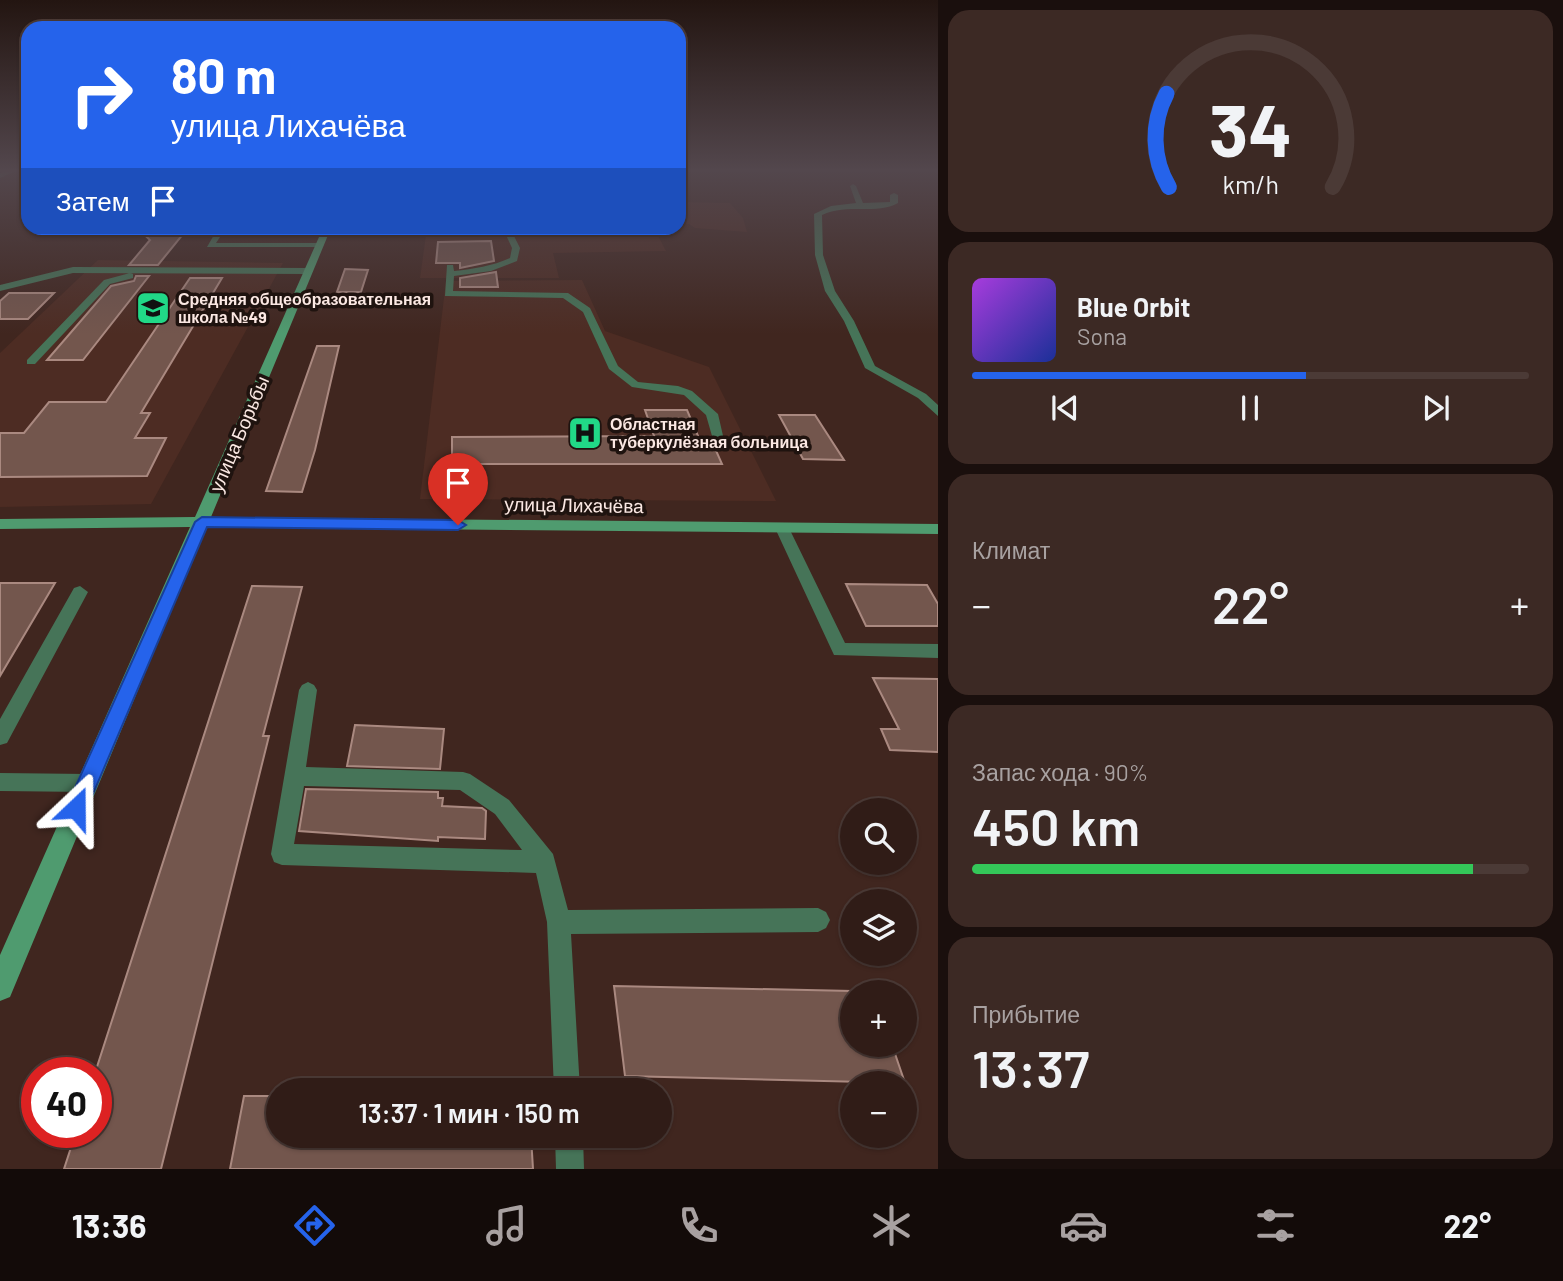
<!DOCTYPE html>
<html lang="ru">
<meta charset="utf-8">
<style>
:root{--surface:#301c17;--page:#3c2924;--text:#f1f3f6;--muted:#a8a1a1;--line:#4b3a36;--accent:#2563eb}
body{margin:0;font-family:Barlow,sans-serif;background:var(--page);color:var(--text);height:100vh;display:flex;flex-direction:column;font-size:26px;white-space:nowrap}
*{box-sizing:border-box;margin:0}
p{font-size:23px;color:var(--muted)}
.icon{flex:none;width:38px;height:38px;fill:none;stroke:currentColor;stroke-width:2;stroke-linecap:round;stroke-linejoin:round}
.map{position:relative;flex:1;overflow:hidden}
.drawer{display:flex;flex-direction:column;gap:10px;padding:10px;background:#1a0f0d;width:625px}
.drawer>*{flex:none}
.banner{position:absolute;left:21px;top:21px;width:665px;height:214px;border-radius:21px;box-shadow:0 2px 5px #0004,0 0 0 2px var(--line);background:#2563eb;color:#fff;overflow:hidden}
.buttons{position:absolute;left:840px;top:798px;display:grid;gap:14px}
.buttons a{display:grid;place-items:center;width:77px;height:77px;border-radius:50%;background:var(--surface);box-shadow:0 2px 5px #0004,0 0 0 2px var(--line);font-size:35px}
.speed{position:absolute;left:21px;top:1057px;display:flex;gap:14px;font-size:35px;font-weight:700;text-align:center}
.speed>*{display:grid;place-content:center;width:91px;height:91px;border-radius:50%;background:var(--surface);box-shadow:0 2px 5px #0004,0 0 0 2px var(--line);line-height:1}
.speed .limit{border:10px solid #d22;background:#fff;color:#111}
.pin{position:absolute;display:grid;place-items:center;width:60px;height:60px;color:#fff;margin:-72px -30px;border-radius:50% 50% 50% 0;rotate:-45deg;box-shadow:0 0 7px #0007}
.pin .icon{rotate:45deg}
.me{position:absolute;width:77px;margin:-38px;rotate:23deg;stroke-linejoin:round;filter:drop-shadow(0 0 5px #0008)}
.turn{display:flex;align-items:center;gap:24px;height:147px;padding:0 35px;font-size:32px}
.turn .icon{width:91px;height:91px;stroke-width:2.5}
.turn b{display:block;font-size:49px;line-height:60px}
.then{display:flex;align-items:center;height:66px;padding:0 35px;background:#0003;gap:14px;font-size:26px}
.big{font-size:52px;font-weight:600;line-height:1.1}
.drawer .tile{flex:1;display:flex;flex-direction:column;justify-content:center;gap:10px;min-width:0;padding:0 24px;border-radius:21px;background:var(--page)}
.drawer .dial{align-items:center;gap:0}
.dial svg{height:182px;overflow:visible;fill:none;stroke:var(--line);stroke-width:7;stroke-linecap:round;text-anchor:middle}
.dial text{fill:var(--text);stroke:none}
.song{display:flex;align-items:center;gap:21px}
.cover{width:84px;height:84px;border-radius:10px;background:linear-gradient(135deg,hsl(280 70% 55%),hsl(230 70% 35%))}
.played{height:7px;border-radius:4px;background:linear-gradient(90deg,var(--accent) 60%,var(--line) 60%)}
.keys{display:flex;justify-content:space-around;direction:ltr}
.heat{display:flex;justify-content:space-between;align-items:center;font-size:38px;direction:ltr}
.charge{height:10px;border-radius:5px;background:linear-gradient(90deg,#34c759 90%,var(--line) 0)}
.trip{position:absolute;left:266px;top:1078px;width:406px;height:70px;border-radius:35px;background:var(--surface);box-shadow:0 2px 5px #0004,0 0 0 2px var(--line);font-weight:600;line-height:70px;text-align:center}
.tabs{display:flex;height:112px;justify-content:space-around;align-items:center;background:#130b09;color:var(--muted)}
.tabs .icon{width:49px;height:49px}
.tabs .selected{color:var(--accent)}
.tabs b{font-size:32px;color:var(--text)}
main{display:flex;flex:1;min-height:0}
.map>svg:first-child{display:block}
.built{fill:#4d2c23}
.building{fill:#73564d;stroke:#aa8980;stroke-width:2}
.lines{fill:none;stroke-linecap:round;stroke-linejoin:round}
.lane{fill:#467458;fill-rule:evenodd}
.street{fill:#467458;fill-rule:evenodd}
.secondary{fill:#4f9b6f;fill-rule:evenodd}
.route{fill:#2563eb;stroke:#184099;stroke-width:2}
.labels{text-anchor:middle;stroke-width:7;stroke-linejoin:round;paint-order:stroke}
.far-poi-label{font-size:16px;font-weight:bold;fill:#fbe8e3;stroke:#1f130f;text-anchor:start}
.street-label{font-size:19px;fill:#fbe8e3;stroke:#1f130f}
</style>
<main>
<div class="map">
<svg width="939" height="1169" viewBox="0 0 939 1169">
<rect width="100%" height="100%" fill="#40261f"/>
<path class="built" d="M679 202 730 203 743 218 747 232 695 228 689 224 679 223Z
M427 228H654L666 251 553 253 559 278H420Z
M98 260 283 263 151 504 0 507V353Z
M582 280 605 331 709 367 776 501 420 499 446 281Z"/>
<path class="building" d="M137 228H188L158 265H129L150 240Z
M491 241 494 261 460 268V263H436L438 242Z
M345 269 368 270 361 292H337Z
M496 272 498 287H460V278Z
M136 276H149L83 360H47L111 286 134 281Z
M190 278H222L141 413H150L135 438H166L147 476 0 477V433H24L49 402H106Z
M9 293H54L28 319H0V301Z
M317 346H339L315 450 302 492 266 491Z
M645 410H687L701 443 714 446 722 464H452V437L654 436Z
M779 415H815L844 460 803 459Z
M0 583H55L0 676Z
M846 584 927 585 938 604V626H866Z
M252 586 302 587 263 736H269L161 1169H64L76 1132H96V1070Z
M873 678 938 679V752L890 750 881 729H899Z
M355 725 444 729 440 769 347 766Z
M306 789 438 792V798H443L442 806 482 808 486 811 485 839 438 837V841L299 831Z
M614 986 852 991V1045H892L905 1083 625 1076Z
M244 1096H278V1136H531L533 1169H230Z"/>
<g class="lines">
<path class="lane" d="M853 184 856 186 863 203 890 202V195L894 193 898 195V203C877 215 847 203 822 215L823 255 835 291 854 321 875 366 926 394 939 406V417L918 398 865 368 844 321 825 291 815 255 814 214 831 206 856 203 850 186Z
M218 228H226L216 243H320L324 245 320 247H207Z
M513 228H600L596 230 518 232 514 236 520 248 517 261 491 271 454 276 453 291 568 293 590 308 618 366 638 382 678 386 692 391 718 414 724 440 722 443H714L706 415 684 395 632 387 609 369 583 312 563 298 445 296 447 265H453L454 271C474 269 492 266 510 258L512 248 506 235Z
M73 267 309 268 313 271 309 274 73 273 0 291V285Z
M130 273 133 274V278L110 284 35 364H27V360L104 280Z
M782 523 789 528 845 643 939 644V658L834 655 775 528Z
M80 586 88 592 7 743 0 745V719L74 588Z
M308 682 314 685 317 690 306 767 463 772 470 774 509 800 553 854 568 910 818 908 826 912 830 920 826 928 818 932 571 934 580 1090H554L547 922 536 873 282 865 274 862 271 854 299 690 302 685ZM304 786 460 790 495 814 522 850 294 844Z
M0 773 87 774 94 776 97 783 94 790 87 792 0 791Z
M555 1136H583L584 1169H556Z"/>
<path class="street" d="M6 171H16L0 178V173Z"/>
<path class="secondary" d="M323 228H331L211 517 939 524V534L206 527 10 997 0 1001V955L190 527 0 529V519L195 517Z"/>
</g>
<linearGradient id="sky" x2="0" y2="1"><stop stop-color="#231511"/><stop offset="0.51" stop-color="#53474d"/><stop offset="1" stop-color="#53474d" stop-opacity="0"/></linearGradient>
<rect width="939" height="334" fill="url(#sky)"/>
<path class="route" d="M202 517 458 520 466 525 458 530 207 527 84 815 76 818 69 815 66 808 69 801 195 522Z"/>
<defs>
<g id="school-square" transform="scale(1.75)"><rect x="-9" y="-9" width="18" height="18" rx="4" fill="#21d887" stroke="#1f130f"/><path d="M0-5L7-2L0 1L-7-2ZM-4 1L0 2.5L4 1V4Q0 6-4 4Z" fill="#111"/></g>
<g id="hospital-square" transform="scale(1.75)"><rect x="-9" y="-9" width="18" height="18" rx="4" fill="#21d887" stroke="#1f130f"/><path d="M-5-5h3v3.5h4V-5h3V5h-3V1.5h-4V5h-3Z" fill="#111"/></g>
</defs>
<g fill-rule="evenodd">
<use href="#school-square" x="153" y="308"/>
<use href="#hospital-square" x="585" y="433"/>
</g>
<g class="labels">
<g class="far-poi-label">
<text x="178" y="305">Средняя общеобразовательная<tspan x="178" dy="18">школа №49</tspan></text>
<text x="610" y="430">Областная<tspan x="610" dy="18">туберкулёзная больница</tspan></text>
</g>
<g class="street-label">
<text transform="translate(239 434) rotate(-67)" y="7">улица Борьбы</text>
<text transform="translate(574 505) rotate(1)" y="7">улица Лихачёва</text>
</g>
</g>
</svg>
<div class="buttons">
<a><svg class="icon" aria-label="search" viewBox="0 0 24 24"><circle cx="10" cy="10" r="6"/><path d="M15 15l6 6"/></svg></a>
<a><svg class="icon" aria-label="layers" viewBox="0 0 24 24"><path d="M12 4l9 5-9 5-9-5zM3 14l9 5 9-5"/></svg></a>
<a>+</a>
<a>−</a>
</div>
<div class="speed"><div class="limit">40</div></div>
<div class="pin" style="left:458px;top:525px;background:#d93025"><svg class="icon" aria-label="arrive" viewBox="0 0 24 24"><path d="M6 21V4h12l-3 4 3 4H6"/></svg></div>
<svg class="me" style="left:76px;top:808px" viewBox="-20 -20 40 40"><path d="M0-17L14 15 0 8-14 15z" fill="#2563eb" stroke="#fff" stroke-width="4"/></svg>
<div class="trip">13:37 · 1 мин · 150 m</div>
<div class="banner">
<div class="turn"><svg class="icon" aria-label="right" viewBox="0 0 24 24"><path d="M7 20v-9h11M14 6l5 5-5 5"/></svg><div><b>80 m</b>улица Лихачёва</div></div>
<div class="then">Затем<svg class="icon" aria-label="arrive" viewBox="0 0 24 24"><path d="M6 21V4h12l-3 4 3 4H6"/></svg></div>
</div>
</div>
<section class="drawer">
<div class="tile dial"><svg viewBox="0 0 100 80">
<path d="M14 69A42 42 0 1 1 86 69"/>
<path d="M14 69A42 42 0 0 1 13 28" stroke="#2563eb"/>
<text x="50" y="56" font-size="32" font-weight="700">34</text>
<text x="50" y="72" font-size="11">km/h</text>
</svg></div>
<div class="tile">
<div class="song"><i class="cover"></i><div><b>Blue Orbit</b><p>Sona</p></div></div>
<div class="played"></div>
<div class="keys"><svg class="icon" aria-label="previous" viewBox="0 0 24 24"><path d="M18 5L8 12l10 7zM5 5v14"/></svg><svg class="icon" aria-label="pause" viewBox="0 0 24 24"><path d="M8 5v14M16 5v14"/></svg><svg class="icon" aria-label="next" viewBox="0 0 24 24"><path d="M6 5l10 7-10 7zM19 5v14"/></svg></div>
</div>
<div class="tile"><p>Климат</p>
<div class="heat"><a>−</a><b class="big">22°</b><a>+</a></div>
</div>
<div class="tile"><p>Запас хода · 90%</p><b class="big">450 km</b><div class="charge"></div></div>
<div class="tile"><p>Прибытие</p><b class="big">13:37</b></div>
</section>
</main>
<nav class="tabs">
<b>13:36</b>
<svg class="icon selected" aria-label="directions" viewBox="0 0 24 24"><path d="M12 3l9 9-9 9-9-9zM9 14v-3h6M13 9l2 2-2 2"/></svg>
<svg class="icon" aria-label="music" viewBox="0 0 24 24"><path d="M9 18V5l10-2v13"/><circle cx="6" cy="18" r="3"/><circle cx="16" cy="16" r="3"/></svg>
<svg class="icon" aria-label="phone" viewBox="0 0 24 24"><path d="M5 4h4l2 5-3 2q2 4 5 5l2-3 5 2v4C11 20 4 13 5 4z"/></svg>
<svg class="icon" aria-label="climate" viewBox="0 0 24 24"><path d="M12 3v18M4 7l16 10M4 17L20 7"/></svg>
<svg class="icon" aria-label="car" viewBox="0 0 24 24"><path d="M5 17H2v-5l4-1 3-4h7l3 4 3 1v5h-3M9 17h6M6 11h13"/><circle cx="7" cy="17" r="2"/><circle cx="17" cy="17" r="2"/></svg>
<svg class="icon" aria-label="filters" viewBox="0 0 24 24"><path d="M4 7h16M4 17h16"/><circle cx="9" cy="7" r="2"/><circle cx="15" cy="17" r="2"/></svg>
<b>22°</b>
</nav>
